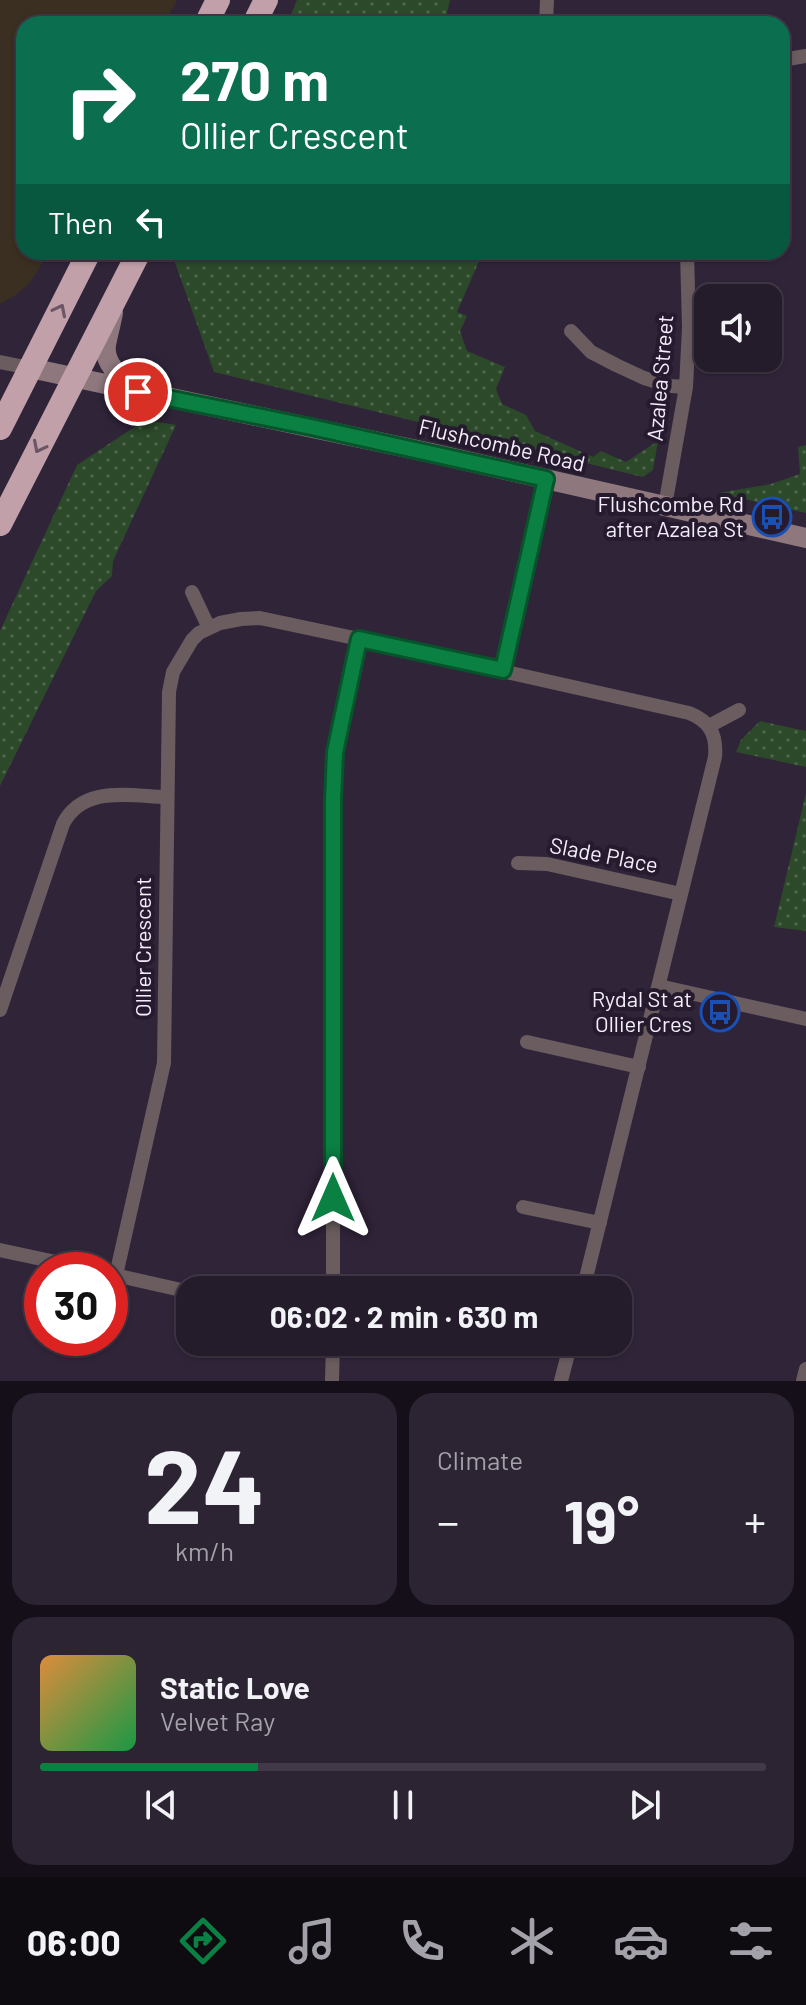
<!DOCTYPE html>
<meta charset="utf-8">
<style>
:root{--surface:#241b2b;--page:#2c2433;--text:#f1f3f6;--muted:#a3a1a9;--line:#413947;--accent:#0b8043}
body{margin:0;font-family:Barlow,sans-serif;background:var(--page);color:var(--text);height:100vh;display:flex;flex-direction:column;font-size:30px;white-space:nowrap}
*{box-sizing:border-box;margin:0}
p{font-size:26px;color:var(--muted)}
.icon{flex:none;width:44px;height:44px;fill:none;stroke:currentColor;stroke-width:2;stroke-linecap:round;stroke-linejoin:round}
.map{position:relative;height:1381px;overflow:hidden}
.side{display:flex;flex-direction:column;gap:12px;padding:12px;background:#140f18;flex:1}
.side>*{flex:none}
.top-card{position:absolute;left:16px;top:16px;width:774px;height:244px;border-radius:24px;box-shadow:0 2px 6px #0004,0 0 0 2px var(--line);background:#0b6e4f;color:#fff;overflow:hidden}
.fabs{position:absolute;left:694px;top:284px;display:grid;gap:16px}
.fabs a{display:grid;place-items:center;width:88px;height:88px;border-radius:16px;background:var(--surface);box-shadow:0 2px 6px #0004,0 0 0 2px var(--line);font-size:40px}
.speed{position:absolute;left:24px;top:1252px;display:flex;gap:16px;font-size:40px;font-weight:700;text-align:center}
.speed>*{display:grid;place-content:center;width:104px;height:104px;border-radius:50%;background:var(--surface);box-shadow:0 2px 6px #0004,0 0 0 2px var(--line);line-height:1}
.speed .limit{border:12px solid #d22;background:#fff;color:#111}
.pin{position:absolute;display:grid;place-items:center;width:68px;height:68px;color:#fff;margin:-34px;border:4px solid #fff;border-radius:50%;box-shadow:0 2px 8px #0007}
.me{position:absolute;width:88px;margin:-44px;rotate:0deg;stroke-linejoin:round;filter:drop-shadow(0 0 6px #0008)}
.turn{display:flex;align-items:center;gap:28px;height:168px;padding:0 32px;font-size:36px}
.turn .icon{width:104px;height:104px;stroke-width:2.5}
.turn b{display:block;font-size:56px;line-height:68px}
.then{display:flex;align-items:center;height:76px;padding:0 32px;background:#0003;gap:16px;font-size:30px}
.big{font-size:60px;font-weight:700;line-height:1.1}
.side .widget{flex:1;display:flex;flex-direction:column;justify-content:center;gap:12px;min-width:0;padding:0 28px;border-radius:24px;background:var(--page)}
.side .dial{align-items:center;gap:0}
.dial b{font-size:104px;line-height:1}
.song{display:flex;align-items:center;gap:24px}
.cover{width:96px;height:96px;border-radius:12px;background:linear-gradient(135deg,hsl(30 70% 55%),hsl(140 70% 35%))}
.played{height:8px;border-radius:4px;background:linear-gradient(90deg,var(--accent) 30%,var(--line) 30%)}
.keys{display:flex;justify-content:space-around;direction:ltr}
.heat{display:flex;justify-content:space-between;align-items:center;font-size:44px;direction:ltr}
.side .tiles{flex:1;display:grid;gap:12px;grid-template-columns:1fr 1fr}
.widget:last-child{grid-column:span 2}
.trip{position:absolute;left:176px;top:1276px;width:456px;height:80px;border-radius:24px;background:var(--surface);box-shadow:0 2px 6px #0004,0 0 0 2px var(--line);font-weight:700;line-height:80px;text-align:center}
.menu{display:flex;height:128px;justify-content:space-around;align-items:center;background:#0e0b11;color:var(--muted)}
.menu .icon{width:56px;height:56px}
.menu .selected{color:var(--accent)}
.menu b{font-size:36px;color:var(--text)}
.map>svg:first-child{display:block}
.commercial{fill:#3a2f20}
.park{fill:url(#park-dots)}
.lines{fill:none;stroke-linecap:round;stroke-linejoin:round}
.street{stroke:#6a5c5f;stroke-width:14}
.secondary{stroke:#8e787d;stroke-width:20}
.highway{stroke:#c2a0a9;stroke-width:24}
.oneway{stroke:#6c5666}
.route-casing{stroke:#07532c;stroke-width:20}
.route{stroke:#0b8043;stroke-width:14}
.labels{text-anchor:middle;stroke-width:8;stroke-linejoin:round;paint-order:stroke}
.street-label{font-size:22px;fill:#f4edfb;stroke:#261a2f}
.poi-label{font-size:22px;fill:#f4edfb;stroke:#261a2f;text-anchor:end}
</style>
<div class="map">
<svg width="806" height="1381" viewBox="0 0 806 1381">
<defs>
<pattern id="park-dots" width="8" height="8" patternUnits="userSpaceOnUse" patternTransform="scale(2)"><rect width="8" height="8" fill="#2c492a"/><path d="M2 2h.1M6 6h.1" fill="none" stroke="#4b644a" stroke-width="1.8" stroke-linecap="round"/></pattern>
</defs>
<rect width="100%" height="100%" fill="#302439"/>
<path class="commercial" d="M0 0H177L165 24H24V252H49L29 284 14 296 0 304Z"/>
<path class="park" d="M297 0H450L447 13 454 24H287Z
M175 252H483L457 312 467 316 460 331 467 351 505 367 496 389 502 404 526 415 535 431 593 457 601 451 626 462 658 441 653 470 643 477 214 372 173 257Z
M145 420 176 425 113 561 112 576 96 591 0 786V631L77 465Z
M806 445V513L718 493 771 484 800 474 798 447Z
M760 721 806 731V767L736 752 741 740Z
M806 793V931L774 927Z"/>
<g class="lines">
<path class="street" d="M546 24 547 0
M782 60 806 56
M689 327 708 329
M571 331 591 352 616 365 644 378 671 386 686 387
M768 342 770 343
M0 362 30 368
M665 506 686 387 689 327 687 252
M192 592 209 628
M503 670 546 479
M709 726 739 710
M518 863 547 864 681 894
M659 986 806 1019
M0 1010 63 824C83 785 129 796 166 797
M527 1042 639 1067
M523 1207 600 1223
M0 1250 93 1270
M110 1274 190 1292
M116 1275 164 1063 169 692 173 672 192 640 199 633 220 623 241 619 260 618 359 639 689 713C710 721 717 735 715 757L583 1290
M333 1290V801L335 752 359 639
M332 1381 333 1342
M561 1381 571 1342
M803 1381 806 1369"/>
<path class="secondary" d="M113 313C111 324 108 334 106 345 103 366 125 380 138 392
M30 368 431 453 806 538"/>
<path class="highway" d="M206 24 218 0
M254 24 266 0
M0 428 89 252
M0 524 139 252"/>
</g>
<defs><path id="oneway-chevron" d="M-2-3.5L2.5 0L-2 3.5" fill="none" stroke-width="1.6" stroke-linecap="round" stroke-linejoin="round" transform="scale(2)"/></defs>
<g class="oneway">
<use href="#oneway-chevron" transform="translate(60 310) rotate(-63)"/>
<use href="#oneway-chevron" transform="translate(39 447) rotate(117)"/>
</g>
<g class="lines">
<g class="route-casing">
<path id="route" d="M138 392 311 427 546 479 503 670 359 639 335 752 333 801V1198"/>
</g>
<use href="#route" class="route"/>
</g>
<defs>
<g id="bus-ring" transform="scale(2)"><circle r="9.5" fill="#261a2f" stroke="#1a4fb4" stroke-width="1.5"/><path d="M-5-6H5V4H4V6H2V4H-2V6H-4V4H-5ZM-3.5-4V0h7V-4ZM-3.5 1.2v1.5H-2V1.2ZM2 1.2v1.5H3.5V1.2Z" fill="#1a4fb4"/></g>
</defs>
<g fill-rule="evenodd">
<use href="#bus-ring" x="772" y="517"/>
<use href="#bus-ring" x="720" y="1012"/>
</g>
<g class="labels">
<g class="street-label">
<text transform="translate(660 378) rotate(-85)" y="8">Azalea Street</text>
<text transform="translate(502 445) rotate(13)" y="8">Flushcombe Road</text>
<text transform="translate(604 855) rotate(11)" y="8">Slade Place</text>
<text transform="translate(143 947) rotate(-90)" y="8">Ollier Crescent</text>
</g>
<g class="poi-label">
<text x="744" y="512">Flushcombe Rd<tspan x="744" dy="25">after Azalea St</tspan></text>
<text x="692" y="1007">Rydal St at<tspan x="692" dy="25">Ollier Cres</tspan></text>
</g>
</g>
</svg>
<div class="fabs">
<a><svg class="icon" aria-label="sound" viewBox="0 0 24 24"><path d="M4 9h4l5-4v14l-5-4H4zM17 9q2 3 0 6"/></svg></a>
</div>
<div class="speed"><div class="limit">30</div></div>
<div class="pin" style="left:138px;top:392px;background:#d93025"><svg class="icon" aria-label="arrive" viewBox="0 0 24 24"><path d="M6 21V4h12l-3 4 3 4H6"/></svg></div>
<svg class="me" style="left:333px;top:1198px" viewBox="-20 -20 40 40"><path d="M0-17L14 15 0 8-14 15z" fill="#0b8043" stroke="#fff" stroke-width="4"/></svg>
<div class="trip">06:02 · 2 min · 630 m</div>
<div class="top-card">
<div class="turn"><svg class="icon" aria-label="right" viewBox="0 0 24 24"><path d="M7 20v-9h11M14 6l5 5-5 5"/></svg><div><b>270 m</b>Ollier Crescent</div></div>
<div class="then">Then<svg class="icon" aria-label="left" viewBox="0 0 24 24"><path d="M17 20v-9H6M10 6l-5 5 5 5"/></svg></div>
</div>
</div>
<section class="side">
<div class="tiles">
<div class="widget dial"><b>24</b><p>km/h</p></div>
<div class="widget"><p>Climate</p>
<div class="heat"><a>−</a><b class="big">19°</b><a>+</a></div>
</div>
<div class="widget">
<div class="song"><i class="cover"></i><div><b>Static Love</b><p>Velvet Ray</p></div></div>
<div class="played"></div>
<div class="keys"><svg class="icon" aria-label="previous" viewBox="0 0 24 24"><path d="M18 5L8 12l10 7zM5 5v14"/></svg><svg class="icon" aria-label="pause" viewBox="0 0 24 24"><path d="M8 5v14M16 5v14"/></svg><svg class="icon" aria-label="next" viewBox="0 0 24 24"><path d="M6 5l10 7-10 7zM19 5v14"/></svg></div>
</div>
</div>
</section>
<nav class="menu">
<b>06:00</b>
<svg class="icon selected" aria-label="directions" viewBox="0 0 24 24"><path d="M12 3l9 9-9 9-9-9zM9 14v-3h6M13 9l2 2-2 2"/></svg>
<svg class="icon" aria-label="music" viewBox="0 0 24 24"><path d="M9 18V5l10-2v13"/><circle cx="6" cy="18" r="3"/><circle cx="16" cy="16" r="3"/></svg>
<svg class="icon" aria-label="phone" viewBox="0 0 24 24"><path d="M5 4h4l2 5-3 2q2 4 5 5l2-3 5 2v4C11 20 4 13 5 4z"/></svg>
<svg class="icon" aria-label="climate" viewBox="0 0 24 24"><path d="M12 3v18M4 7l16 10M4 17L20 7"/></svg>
<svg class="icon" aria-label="car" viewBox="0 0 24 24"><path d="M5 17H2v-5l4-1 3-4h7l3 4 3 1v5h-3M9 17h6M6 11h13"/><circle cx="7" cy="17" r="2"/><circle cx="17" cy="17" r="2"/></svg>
<svg class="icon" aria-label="filters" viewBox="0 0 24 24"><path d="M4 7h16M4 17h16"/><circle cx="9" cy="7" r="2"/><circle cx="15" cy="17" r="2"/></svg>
</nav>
